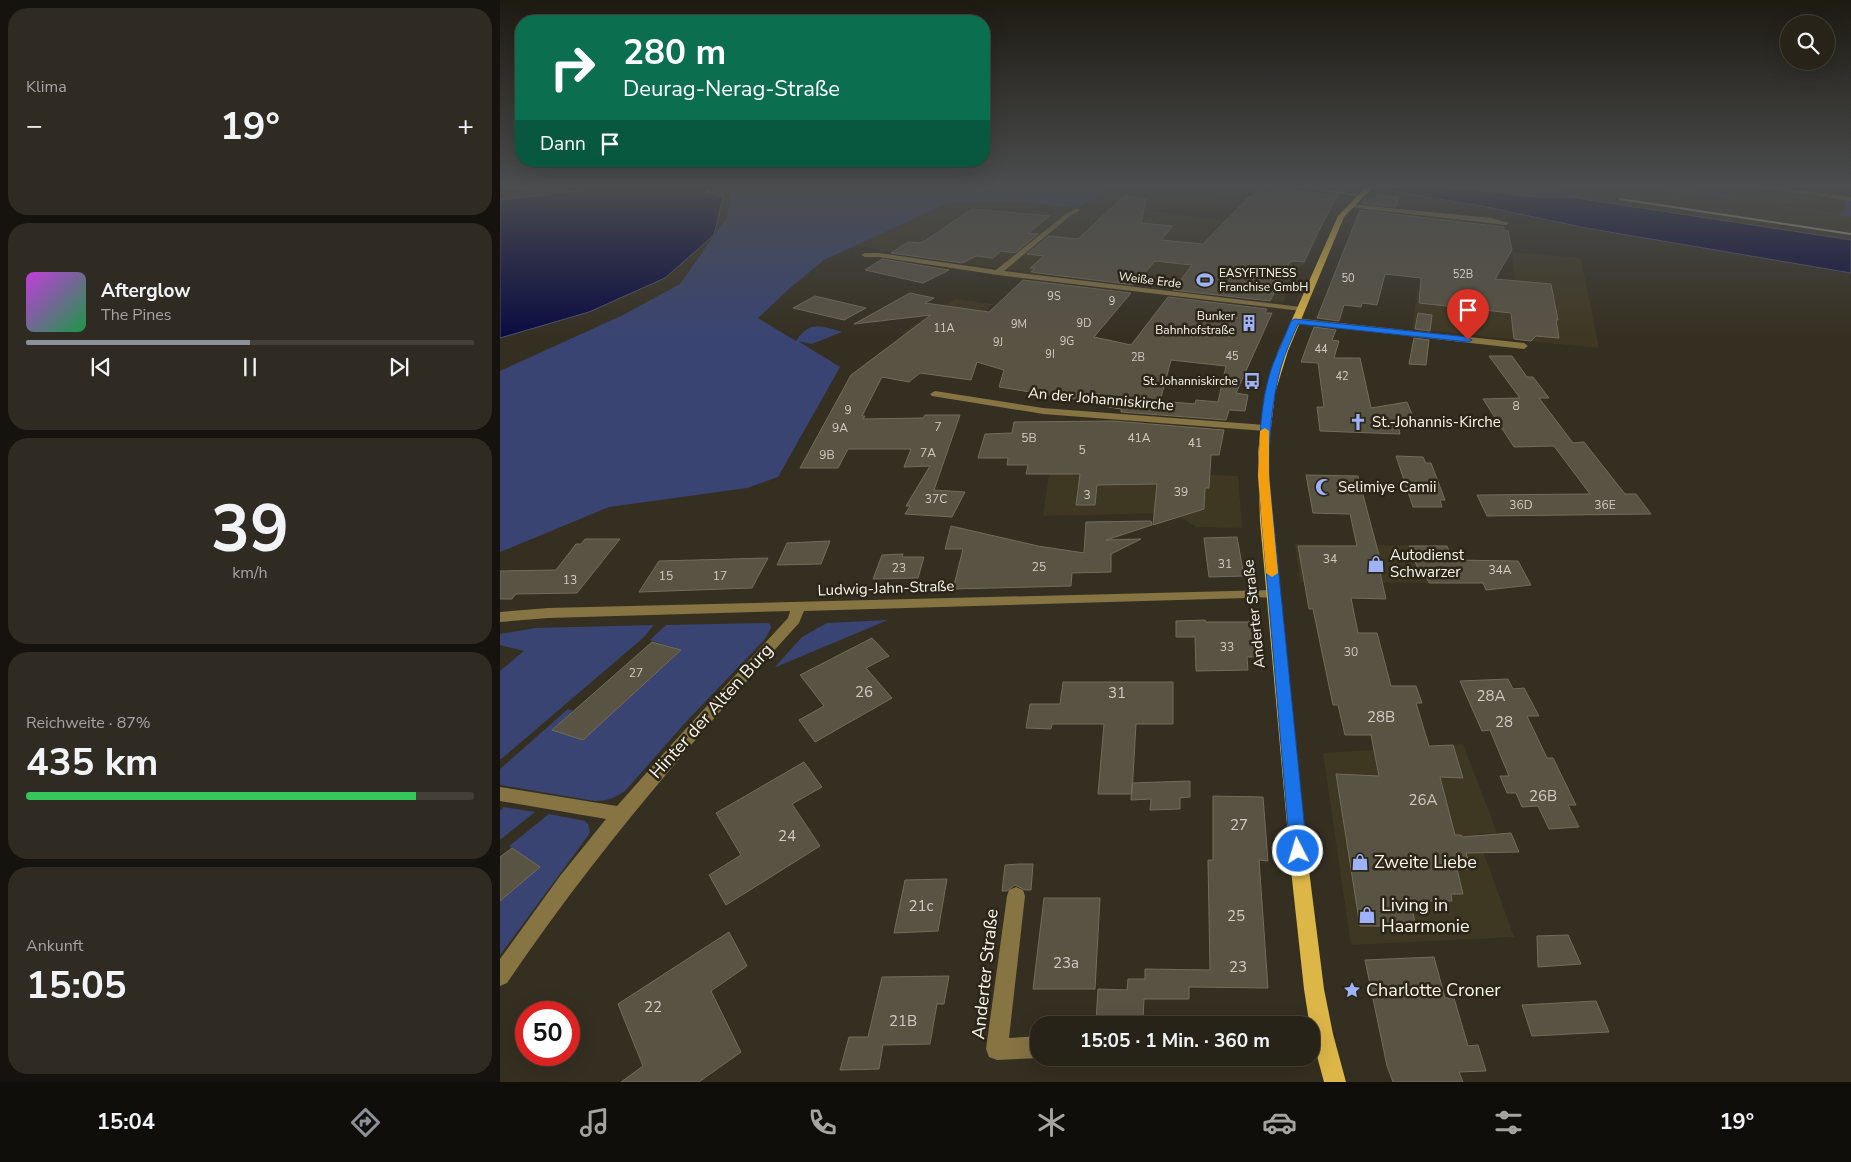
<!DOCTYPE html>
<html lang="de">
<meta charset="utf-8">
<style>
:root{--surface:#282319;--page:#302b22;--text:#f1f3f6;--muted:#a5a4a2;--line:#444038;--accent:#8c9099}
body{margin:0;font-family:"Nunito Sans",sans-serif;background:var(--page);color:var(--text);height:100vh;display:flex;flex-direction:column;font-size:19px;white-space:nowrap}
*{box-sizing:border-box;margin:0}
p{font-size:16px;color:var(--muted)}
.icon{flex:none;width:28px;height:28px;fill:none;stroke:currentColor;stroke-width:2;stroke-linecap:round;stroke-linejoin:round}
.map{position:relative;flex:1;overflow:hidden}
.drawer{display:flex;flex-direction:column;gap:8px;padding:8px;background:#16130e;width:500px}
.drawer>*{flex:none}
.top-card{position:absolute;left:15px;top:15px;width:475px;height:152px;border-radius:20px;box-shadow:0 5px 20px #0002,0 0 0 1px var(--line);background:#0b6e4f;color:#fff;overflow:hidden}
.controls{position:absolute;left:1280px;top:15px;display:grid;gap:10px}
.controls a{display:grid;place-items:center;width:55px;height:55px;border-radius:50%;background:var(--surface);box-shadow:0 5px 20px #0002,0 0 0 1px var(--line);font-size:25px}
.speed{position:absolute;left:15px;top:1001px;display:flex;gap:10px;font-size:25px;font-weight:700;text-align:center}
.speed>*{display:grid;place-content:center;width:65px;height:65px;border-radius:50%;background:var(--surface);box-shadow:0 5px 20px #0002,0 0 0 1px var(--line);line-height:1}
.speed .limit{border:8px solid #d22;background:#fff;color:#111}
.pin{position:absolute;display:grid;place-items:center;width:42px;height:42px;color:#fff;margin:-51px -21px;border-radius:50% 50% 50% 0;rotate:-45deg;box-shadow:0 0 5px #0007}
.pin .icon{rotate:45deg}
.me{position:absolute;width:55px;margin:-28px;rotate:355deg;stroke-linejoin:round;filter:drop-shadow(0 0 4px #0008)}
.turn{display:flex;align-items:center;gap:18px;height:105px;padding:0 25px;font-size:22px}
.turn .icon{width:65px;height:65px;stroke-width:2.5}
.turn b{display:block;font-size:35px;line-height:42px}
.then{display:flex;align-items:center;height:48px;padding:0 25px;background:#0003;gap:10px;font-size:19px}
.big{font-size:38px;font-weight:700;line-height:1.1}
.drawer .widget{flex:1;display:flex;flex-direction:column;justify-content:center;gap:8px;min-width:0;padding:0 18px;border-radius:20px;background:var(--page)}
.drawer .dial{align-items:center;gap:0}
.dial b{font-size:65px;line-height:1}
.song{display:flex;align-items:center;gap:15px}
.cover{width:60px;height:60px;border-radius:8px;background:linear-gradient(135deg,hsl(290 70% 55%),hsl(140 70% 35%))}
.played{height:5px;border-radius:2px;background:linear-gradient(90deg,var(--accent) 50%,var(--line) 50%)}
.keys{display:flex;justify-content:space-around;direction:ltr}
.heat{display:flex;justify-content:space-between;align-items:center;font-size:28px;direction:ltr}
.charge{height:8px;border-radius:4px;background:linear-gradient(90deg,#34c759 87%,var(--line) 0)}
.trip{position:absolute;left:530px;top:1016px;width:290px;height:50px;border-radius:20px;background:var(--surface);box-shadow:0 5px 20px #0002,0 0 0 1px var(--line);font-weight:700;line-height:50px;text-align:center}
.tabs{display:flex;height:80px;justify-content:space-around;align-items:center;background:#100e0a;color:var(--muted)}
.tabs .icon{width:35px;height:35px}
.tabs .on{color:var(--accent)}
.tabs b{font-size:22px;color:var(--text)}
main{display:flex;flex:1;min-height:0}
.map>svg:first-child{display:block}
.built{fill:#3e3722}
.green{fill:#394472}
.water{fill:#0a0b41;stroke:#515174}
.building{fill:#595344;stroke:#726c5c;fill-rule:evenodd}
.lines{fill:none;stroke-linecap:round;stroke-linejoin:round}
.minor{fill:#867443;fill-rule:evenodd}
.major{fill:#dcb647;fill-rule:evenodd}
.rail{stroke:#b6b2a7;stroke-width:2}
.route{fill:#1a73e8;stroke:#114b97}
.slow{fill:#f59e0b}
.labels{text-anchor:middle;stroke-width:5;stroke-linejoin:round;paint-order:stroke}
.far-number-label{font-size:11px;fill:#d0ccc2}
.far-poi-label{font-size:12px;fill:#f8f5ec;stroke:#2b2618;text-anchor:end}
.far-street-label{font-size:12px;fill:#f8f5ec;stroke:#2b2618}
.number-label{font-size:12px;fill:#d0ccc2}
.street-label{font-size:15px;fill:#f8f5ec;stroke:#2b2618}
.poi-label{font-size:15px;fill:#f8f5ec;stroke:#2b2618;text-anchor:start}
.near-number-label{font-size:15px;fill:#d0ccc2}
.near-street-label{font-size:18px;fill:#f8f5ec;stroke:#2b2618}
.near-poi-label{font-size:18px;fill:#f8f5ec;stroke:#2b2618;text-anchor:start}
</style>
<main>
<section class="drawer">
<div class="widget"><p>Klima</p>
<div class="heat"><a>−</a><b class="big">19°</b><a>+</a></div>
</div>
<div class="widget">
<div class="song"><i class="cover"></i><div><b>Afterglow</b><p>The Pines</p></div></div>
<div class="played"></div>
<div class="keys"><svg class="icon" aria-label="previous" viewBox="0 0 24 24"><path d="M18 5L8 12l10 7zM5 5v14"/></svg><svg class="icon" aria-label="pause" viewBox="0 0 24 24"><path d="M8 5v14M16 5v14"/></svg><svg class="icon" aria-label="next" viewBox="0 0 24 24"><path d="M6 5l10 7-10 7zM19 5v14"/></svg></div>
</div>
<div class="widget dial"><b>39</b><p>km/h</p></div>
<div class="widget"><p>Reichweite · 87%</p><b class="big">435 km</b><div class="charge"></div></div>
<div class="widget"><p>Ankunft</p><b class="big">15:05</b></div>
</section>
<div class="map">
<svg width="1351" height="1082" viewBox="0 0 1351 1082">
<rect width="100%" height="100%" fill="#352f21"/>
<path class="built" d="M616 186H734L704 208 668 207 667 209 645 210 820 234 806 263 800 267 783 302 554 276 405 255 357 245 448 203 515 201 581 207Z
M944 186H1351V240L1076 198 1053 199Z
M1012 252 1081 258 1099 348 912 329 917 291 1017 301Z
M455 299 493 304 447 345 400 334Z
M549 474H688L738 476 742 528 696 527 677 515 668 513 543 516Z
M795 544 947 546 962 583 800 582Z
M963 744 997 833 977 834 1014 937 851 945 823 753Z"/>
<path class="green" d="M231 186H616L578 208 515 201 448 203 324 260 290 288 258 318 296 341C310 320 321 326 342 332L312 344 298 341 340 367 278 477 247 488 109 507 0 552V371L123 315 180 284 227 217Z
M944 186H1008L1065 191 1066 194 1079 195 1076 198 1053 199Z
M1197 186 1199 191 1223 194 1233 200 1336 214 1344 213 1345 199 1351 200V217L1155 189Z
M388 620 276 667H275L302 637 327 623Z
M267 623 270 624 271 628 265 639 184 724 125 791C114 798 107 801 95 801L0 785V769L68 709 73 711 52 730 83 740 181 650 150 640 166 625Z
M154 625 143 638 0 760V671L24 651 0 645V634L35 628Z
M4 807 35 812 0 840V811Z
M49 814 85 821 88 824 90 833 0 955V901L40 867 9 846Z"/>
<path class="water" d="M98 186H218L206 191 223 197 214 235 165 278 89 312 0 338V200L76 191Z
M859 186H944L1035 197 1076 198 1351 240V273L1086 228 982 206Z"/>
<path class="building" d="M775 189 838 195 817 234 804 262 792 261 789 263 770 301 673 290 692 265 655 261 634 285 531 272 535 268H530L544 256 527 254 549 236 578 239 624 196 646 199 641 223 673 226 661 240 703 244 750 196 751 197 759 191 770 193Z
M877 195 899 197 895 207 862 203 865 198 873 199Z
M472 209 550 216 528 233 538 234 515 253 501 251 493 258 476 256 462 263 391 253 408 242 420 243 425 241Z
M860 210 1004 227V231H1008L1012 250 995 279 1051 284 1058 320H1056L1059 338 1036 336 1031 341 1014 339 1011 313 919 303 921 278 885 274 877 305 862 303 861 307 844 305 839 321 817 318Z
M382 259 449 270 423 283 365 270Z
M523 280 631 293 594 337 631 345 668 297 767 309 765 313H772L736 393 748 395 745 411 729 410 726 420 621 412V409L586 403V401L499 387 504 370 477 362 471 380 420 373 409 382 382 377 362 416H365L363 419 423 418 425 415H460L434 490 465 492 452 517 405 514 410 506H406L430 466 404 467 411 449H348L338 468H300L351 375 431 315 354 324 410 293 434 298 425 303 489 312ZM671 360 726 366 718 402 696 400 695 404 660 401Z
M315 296 366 308 344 320 293 308Z
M918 313 932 315 930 331 915 329Z
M814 327 836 330 832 340 839 341 834 358H860L871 408 907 402 914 419 897 422 900 434 820 431 817 407H824L818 363 801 362Z
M914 338 929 340 926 365 909 364Z
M989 356H1012L1027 377H1033L1049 398H1039L1073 443 1084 442 1125 494H1136L1151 514 987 516 977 495 1090 494 1054 446 1014 447 983 399 1020 398Z
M613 421 724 430 719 455H711L709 488H705L704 509 653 525 657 484 597 485 595 505H576L580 474H526L528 465H507L508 458H478L485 434 512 433 514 422Z
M896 456 923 457 926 463H931L945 500H940L942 507H913Z
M806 475 858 476 880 559H877L886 599 851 598 858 633H877L891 686H916L922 703H916L929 746 953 745 963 778 940 777 955 835H961L962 837 1011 833 1019 852 966 853 971 869H957L963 894H951L952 901H910L916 926H860L836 774 879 776 871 735H845L838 705H833L813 609H809L798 546H857L850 514 813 513Z
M651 521 652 525 606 540 641 539 611 554V572L572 573 571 586 453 589 463 549H445L451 526 538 546 584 553 586 522Z
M737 537 744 576 709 577 704 538Z
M85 539H120L77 593 16 594 12 599H0V571L56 570 76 544H81Z
M330 541 321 564 277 565 287 543Z
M909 546H947L953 560 1018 561 1031 585 986 590 983 583H929L925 574H920Z
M403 554 402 557H424L418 578 373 579 382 555Z
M268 558 252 588 139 592 159 561Z
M705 620 706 622H755L759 657H747L748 670 696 671 695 637H676V621Z
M372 638 389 656 366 668 392 698 315 742 299 720 324 706 300 675Z
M152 642 181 650 83 740 52 730Z
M1008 679 1013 689 1024 688 1039 716H1027L1047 758H1053L1076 805H1068L1079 827 1049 829 1038 806 1022 807 1016 793H1007L1000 776H1009L990 730 982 731 960 681Z
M563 682H673V724H636L632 794H598L604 724H552L551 729 526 728 530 704H560Z
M304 762 322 787 292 804 320 846 226 905 209 875 241 855 216 813Z
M690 781V797L680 798V809L650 810 651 799 631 800 632 783Z
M713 796 763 797 768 861 759 860 768 988 689 987V999H644L643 1021H596L598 989 627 990 628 979H645V969L710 970 708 860H713Z
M12 848 40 867 0 901V857Z
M519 864H533L531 890H525L515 885 507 891H502L505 865Z
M447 879 438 931 394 933 405 880Z
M544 898H600L595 989H533Z
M229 932 247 966 211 991 241 1052 199 1082H121L143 1066 118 1004Z
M1068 935 1081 964 1038 967 1037 936Z
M934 957 945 998H954L968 1046 978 1045 986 1071 959 1072 963 1082H893L887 1066 865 960Z
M449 976 444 1004H437L430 1044 383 1045 379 1069 340 1070 349 1037H368L382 977Z
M1096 1001 1109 1032 1032 1036 1022 1005Z"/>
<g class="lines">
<path class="minor" d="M788 186H806L864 195 861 197Z
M1252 186H1269L1351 197V201Z
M850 204 991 218 1009 223 1006 225 848 207 847 206Z
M577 208 580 210 579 211 570 216 504 271 801 307 805 309 801 311 498 275 379 257H365L361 255 365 253H379L496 270 566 214Z
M795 318 1024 343 1028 346 1024 349 792 323 791 321Z
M435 391 543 408 765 425 770 428 765 431 543 414 432 396 430 394Z
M774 590 779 591 781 594 779 597 304 611 299 623C195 738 94 854 7 983L0 986V959L60 876 106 819 0 801V787L117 806 172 744 288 618 290 611 48 618 0 622V612L48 608Z
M516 887 523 890 525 896 509 1038 539 1036 540 1058 497 1060 489 1057 486 1049 507 896 509 890Z"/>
<path class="major" d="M867 186H874L844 217 788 351 775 393 768 453 772 521 809 870 824 989 833 1034 846 1082H824L811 1034 804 989 791 870 760 521 758 453 765 393 778 351 838 216Z"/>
<path class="rail" d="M1120 199 1351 234"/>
</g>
<linearGradient id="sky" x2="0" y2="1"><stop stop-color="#1d1a12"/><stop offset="0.55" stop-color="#4b4d4e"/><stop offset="1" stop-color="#4b4d4e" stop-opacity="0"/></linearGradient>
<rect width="1351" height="338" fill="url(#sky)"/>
<path class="route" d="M795 319 968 337 972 340 968 342 798 324C792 338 785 353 781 367 771 403 769 439 769 476L807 851 804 857 798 859 793 857 790 851 758 476C760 438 760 400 773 364 779 350 785 336 791 321Z"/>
<path class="slow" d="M765 428 769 431V476L778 573 772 577 766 573 758 476 760 431Z"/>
<defs>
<g id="stadium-bare" transform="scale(1.35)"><path d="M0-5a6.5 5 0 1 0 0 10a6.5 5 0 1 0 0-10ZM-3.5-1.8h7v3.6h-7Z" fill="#9fb3fd" stroke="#2b2618" stroke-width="2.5" paint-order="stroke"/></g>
<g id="building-bare" transform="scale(1.35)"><path d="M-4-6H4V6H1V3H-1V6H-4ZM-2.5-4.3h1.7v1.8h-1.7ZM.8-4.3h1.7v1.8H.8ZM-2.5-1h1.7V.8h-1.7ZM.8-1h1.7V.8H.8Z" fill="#9fb3fd" stroke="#2b2618" stroke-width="2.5" paint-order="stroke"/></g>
<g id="bus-bare" transform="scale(1.35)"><path d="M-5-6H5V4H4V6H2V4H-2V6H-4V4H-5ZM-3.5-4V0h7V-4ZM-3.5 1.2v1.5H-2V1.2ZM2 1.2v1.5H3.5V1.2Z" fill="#9fb3fd" stroke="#2b2618" stroke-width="2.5" paint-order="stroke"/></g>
<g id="church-bare" transform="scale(1.35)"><path d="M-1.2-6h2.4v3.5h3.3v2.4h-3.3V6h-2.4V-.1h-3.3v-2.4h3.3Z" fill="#9fb3fd" stroke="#2b2618" stroke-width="2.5" paint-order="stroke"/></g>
<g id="mosque-bare" transform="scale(1.35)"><path d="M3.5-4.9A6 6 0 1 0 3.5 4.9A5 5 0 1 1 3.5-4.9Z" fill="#9fb3fd" stroke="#2b2618" stroke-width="2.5" paint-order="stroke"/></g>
<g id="shop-bare" transform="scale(1.35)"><path d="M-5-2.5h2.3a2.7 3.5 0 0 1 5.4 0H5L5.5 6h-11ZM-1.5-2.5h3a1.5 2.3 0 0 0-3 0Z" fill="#9fb3fd" stroke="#2b2618" stroke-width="2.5" paint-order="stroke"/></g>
<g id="sight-bare" transform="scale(1.35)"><path d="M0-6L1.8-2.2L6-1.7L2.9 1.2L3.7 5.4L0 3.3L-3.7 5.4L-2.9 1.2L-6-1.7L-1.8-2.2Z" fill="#9fb3fd" stroke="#2b2618" stroke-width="2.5" paint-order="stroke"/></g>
</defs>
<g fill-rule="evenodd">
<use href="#stadium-bare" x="705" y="280"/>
<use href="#building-bare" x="749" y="323"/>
<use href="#bus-bare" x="752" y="381"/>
<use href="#church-bare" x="858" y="422"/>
<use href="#mosque-bare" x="824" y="487"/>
<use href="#shop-bare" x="876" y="564"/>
<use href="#shop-bare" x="860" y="862"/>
<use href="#shop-bare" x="867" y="915"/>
<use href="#sight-bare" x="852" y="990"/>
</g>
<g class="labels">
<g class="far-number-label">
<text x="963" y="278">52B</text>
<text x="848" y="282">50</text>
<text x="554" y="300">9S</text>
<text x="612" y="305">9</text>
<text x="584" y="327">9D</text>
<text x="519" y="328">9M</text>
<text x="444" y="332">11A</text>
<text x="567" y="345">9G</text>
<text x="498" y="346">9J</text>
<text x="821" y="353">44</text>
<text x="550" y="358">9I</text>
<text x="732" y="360">45</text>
<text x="638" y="361">2B</text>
<text x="842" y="380">42</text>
</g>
<g class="far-poi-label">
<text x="719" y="277" text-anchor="start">EASYFITNESS<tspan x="719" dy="14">Franchise GmbH</tspan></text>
<text x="735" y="320">Bunker<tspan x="735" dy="14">Bahnhofstraße</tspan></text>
<text x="738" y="385">St. Johanniskirche</text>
</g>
<g class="far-street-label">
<text transform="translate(650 280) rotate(7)" y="4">Weiße Erde</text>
</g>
<g class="number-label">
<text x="1016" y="410">8</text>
<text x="348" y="414">9</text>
<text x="438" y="431">7</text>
<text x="340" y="432">9A</text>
<text x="529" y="442">5B</text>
<text x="639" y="442">41A</text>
<text x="695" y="447">41</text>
<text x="582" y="454">5</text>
<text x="428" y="457">7A</text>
<text x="327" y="459">9B</text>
<text x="681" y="496">39</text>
<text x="587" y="499">3</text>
<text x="436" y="503">37C</text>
<text x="1021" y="509">36D</text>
<text x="1105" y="509">36E</text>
<text x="830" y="563">34</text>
<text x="725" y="568">31</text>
<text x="539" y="571">25</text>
<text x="399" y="572">23</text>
<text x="1000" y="574">34A</text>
<text x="166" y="580">15</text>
<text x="220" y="580">17</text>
<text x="70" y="584">13</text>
<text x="727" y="651">33</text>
<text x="851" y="656">30</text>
<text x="136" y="677">27</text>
</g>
<g class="street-label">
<text transform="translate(601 399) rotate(5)" y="5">An der Johanniskirche</text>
<text transform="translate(386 588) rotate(-2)" y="5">Ludwig-Jahn-Straße</text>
<text transform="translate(754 614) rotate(-96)" y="5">Anderter Straße</text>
</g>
<g class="poi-label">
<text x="872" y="427">St.-Johannis-Kirche</text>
<text x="838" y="492">Selimiye Camii</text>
<text x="890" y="560">Autodienst<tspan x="890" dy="17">Schwarzer</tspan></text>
</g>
<g class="near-number-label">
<text x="364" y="697">26</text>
<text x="617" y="698">31</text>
<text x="991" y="701">28A</text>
<text x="881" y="722">28B</text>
<text x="1004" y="727">28</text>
<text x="1043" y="801">26B</text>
<text x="923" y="805">26A</text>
<text x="739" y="830">27</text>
<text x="287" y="841">24</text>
<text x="421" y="911">21c</text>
<text x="736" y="921">25</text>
<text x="566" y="968">23a</text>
<text x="738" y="972">23</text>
<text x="153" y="1012">22</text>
<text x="403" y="1026">21B</text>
</g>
<g class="near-street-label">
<text transform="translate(211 711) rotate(-48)" y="6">Hinter der Alten Burg</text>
<text transform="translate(485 974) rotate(-84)" y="6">Anderter Straße</text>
</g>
<g class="near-poi-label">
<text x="874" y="868">Zweite Liebe</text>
<text x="881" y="911">Living in<tspan x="881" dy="21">Haarmonie</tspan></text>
<text x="866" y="996">Charlotte Croner</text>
</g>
</g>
</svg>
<div class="controls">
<a><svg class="icon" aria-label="search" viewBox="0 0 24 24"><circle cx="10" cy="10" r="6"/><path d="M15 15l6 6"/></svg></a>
</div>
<div class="speed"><div class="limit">50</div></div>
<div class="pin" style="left:968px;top:340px;background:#d93025"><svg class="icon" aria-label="arrive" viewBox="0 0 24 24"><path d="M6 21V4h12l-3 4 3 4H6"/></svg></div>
<svg class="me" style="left:798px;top:851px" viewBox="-20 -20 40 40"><circle r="17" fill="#1a73e8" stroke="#fff" stroke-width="3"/><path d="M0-11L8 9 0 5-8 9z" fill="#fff"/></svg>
<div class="trip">15:05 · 1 Min. · 360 m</div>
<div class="top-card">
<div class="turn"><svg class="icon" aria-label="right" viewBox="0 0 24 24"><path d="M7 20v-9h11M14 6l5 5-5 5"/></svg><div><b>280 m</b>Deurag-Nerag-Straße</div></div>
<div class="then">Dann<svg class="icon" aria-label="arrive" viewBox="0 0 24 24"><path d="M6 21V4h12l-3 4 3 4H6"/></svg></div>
</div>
</div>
</main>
<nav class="tabs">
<b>15:04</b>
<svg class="icon on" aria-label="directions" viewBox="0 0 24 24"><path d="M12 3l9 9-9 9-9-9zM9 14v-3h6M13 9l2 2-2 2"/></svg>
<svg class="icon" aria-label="music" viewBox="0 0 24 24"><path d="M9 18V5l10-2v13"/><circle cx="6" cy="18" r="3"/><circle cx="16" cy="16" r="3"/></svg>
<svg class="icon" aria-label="phone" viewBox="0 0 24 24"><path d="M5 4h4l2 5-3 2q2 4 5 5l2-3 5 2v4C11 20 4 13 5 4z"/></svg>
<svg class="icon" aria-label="climate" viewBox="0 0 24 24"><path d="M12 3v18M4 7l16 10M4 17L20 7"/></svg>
<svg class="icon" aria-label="car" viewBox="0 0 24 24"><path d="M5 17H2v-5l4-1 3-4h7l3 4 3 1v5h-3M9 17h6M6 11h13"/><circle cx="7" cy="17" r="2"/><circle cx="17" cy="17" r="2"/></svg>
<svg class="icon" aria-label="filters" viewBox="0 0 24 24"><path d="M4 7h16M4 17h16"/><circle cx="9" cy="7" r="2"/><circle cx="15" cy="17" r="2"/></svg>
<b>19°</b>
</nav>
